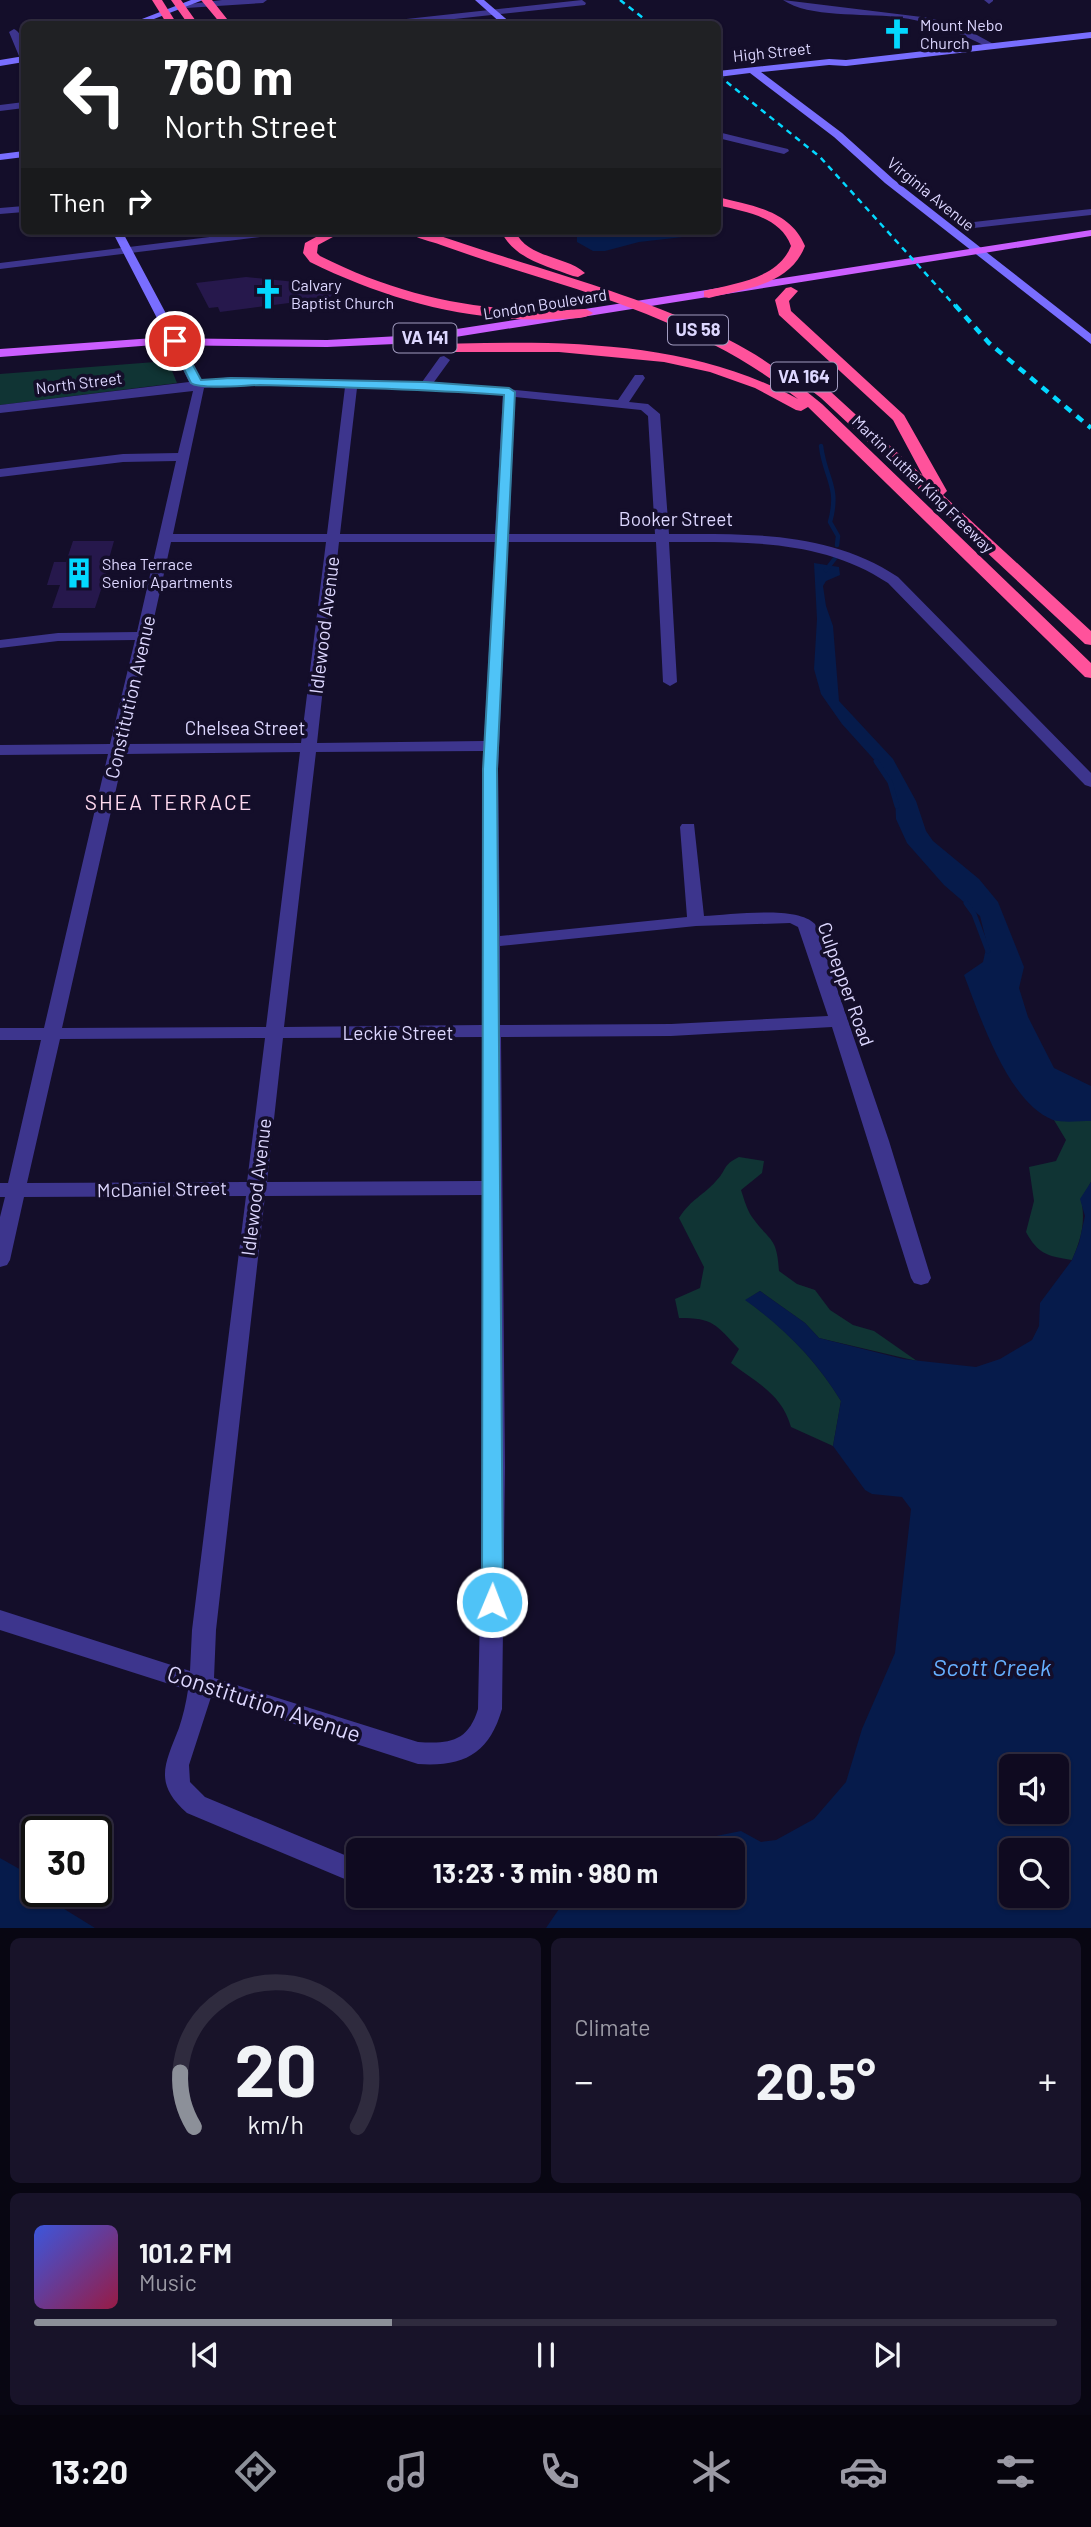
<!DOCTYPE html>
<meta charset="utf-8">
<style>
:root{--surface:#0f0a20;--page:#181329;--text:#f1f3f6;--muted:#9b9aa5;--line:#2f2b3e;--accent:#8c9099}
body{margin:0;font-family:Barlow,sans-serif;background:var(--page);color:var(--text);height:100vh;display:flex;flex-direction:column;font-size:26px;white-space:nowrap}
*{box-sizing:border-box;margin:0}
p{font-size:23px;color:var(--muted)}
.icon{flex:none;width:38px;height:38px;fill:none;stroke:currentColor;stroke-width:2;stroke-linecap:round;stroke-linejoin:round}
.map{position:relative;height:1928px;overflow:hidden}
.panel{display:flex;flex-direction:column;gap:10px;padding:10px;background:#080612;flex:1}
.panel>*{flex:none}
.top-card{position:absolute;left:21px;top:21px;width:700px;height:214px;border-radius:10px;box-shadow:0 2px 5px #0004,0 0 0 2px var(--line);background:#202124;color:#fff;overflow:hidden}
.tools{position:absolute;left:999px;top:1754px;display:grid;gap:14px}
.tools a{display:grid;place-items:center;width:70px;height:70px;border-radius:10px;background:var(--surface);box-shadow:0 2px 5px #0004,0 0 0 2px var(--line);font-size:35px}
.speed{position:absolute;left:21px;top:1816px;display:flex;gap:14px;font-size:35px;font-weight:700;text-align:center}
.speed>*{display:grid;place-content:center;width:91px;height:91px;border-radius:50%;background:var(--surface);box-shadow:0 2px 5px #0004,0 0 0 2px var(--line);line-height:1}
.speed .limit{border:4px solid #111;border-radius:10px;background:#fff;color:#111}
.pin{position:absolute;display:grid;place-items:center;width:60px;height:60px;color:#fff;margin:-30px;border:4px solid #fff;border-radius:50%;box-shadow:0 2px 7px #0007}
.me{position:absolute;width:77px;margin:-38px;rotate:1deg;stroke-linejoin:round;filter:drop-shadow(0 0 5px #0008)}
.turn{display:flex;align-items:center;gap:24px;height:147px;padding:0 28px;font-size:32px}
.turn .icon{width:91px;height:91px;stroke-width:2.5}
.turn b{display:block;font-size:49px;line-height:60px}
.then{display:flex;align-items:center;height:66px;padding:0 28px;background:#0003;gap:14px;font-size:26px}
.big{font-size:52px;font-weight:700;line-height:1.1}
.panel .widget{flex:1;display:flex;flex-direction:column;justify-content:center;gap:10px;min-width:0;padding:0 24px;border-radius:10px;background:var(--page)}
.panel .dial{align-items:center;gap:0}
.dial svg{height:182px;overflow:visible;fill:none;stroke:var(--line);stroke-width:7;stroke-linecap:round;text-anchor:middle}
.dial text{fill:var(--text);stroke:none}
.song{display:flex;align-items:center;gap:21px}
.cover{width:84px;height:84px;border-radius:10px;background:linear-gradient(135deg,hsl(230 70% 55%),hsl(340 70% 35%))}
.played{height:7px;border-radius:4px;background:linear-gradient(90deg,var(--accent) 35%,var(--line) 35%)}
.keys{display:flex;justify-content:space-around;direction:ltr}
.heat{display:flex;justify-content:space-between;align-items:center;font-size:38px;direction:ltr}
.panel .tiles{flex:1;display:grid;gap:10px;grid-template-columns:1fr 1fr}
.widget:last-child{grid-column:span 2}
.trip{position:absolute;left:346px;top:1838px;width:399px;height:70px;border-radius:10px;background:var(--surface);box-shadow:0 2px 5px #0004,0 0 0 2px var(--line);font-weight:700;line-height:70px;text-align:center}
.dock{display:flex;height:112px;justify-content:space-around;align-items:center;background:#06040d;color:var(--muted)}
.dock .icon{width:49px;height:49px}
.dock .selected{color:var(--accent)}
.dock b{font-size:32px;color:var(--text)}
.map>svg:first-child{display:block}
.green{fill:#103434}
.water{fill:#061b4b;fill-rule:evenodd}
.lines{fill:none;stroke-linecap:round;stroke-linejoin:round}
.stream-far1{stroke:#061b4b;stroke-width:4.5}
.stream{stroke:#061b4b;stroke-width:5}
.building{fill:#26184c}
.street{fill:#3d358d;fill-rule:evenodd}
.secondary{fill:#796eff;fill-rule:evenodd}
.primary{fill:#cb5eff;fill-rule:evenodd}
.highway{fill:#ff529b;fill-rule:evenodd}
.rail-far1{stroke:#03d8ff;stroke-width:2.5;stroke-dasharray:6 5;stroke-linecap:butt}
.rail{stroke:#03d8ff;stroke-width:4.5;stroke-dasharray:8 7;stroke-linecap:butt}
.route{fill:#4fc3f7;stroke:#337fa1;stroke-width:2}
.labels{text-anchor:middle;stroke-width:7;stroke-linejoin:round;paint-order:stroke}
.far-poi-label{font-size:16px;fill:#ddd7ff;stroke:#140e2a;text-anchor:start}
.far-street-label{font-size:16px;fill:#ddd7ff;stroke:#140e2a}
.shield{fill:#140e2a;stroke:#a19bbf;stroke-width:2}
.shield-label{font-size:18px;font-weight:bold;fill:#ddd7ff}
.street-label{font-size:19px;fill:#ddd7ff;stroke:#140e2a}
.neighbourhood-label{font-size:21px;letter-spacing:2px;fill:#ffd9ef;stroke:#140e2a}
.near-street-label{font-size:23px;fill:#ddd7ff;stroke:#140e2a}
.near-water-label{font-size:24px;font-style:italic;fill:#65afff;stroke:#140e2a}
</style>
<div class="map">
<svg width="1091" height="1929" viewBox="0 0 1091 1929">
<rect width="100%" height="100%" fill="#140e2a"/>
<path class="green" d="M168 361 177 383 0 405V374Z
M1054 1120 1091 1121V1182L1081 1199C1086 1222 1081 1239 1072 1260 1047 1256 1038 1254 1026 1232L1034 1201 1029 1167 1056 1161 1066 1140Z
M739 1157 764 1161 762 1173 741 1190C744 1199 747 1210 752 1217 770 1242 777 1236 779 1271L797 1284 815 1290 830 1310 853 1325 874 1331 917 1361 819 1338 805 1323 760 1291 746 1300C784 1328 816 1360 841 1401L833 1446 791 1427C782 1394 757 1383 731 1363L739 1349C715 1324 714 1318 679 1318L675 1299 700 1288 704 1267 679 1218C692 1198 703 1196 716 1181 727 1170 722 1165 739 1157Z"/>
<path class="water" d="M577 231H698L683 237 639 242 605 251H593L577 242Z
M814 563 839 567 840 575 826 581 823 586 826 606 833 626 839 701 893 759 916 801 926 831 933 841 979 879 998 902 1024 967 1019 988 1028 1017 1054 1068 1091 1086V1121C1080 1121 1063 1123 1053 1120 1008 1103 980 1016 964 975L983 962 987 944 980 916 944 885 907 843 896 819 895 793 888 775 842 724 821 694 814 669 817 619Z
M1091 1182V1928H546L559 1909 578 1895H733V1850H647L741 1831 761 1842 776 1840 814 1819 846 1782 862 1729 895 1653 911 1509 902 1497 872 1494 865 1490 833 1446 841 1401C816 1360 784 1328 745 1300L760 1291 805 1323 819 1338 903 1359 976 1367 1000 1359 1032 1340 1039 1326 1040 1303 1072 1260 1079 1243 1085 1216 1080 1199ZM1012 1766H1057V1811H1012ZM1012 1850H1057V1895H1012Z
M0 1858 37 1879V1892H59L61 1907 95 1928H0Z"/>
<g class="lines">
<path class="stream-far1" d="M821 446C825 479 840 486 830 522L838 536 837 545
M826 570 836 557"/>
<path class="stream" d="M876 761 890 782 897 806
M966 903 974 914 988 951"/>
</g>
<path class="building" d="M246 277 286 281 339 288 324 303 291 307 289 303 220 312 218 307 209 308 196 283Z
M73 541H114L108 562H110L95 608H52L60 585H47L54 562H66Z"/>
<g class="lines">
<path class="street" d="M222 0H267L263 3 186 8 182 5Z
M582 0 586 3 585 5 408 24H383L388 21Z
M783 0 930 18 964 28 997 46 989 48C959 32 929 21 896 17 863 13 809 18 783 0Z
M984 0H993V1L989 4Z
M14 29C24 34 24 48 24 59L19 56 9 32Z
M24 102V108L0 111V105Z
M718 132 788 149 789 151 784 154 718 138Z
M24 206V212L0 214V208Z
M1091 209V215L965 229 960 226 965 223Z
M258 231H290L285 234 0 269V263Z
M181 349 187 353 200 381 231 377 422 382 440 357 444 356 450 360 434 382 618 400 635 375H643L645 378 629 402 648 404 660 414 669 534C749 534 829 531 898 577L1091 773V787L1085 785 888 583C822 539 746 542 669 542L677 682 670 686 663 682 656 542H508L498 769 500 936 687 917 680 827 682 824H694L704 916C730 915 797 905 815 924L889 1141 931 1278 928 1283 921 1285 914 1283 911 1278 832 1027 671 1036 501 1037 505 1467 502 1709C489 1754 464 1767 418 1764L211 1697 189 1765 190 1782 205 1797 359 1861V1885L187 1813C153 1783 165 1764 179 1728 183 1716 186 1703 188 1690L0 1630V1610L190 1671 192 1630 246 1196 24 1197 10 1260 7 1265 0 1267V1217L5 1197H0V1183H8L41 1040H0V1028H44L108 754 0 755V745L110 744 135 640 58 641 0 648V640L58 633 137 632 176 461 123 462 0 477V469L123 454 178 453 193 391 0 413V405L189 382 175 353ZM231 385 345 387 327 534H173L204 388ZM357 388 449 390 503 395 495 534H340ZM515 397 641 410 648 416 655 534H509ZM171 542H326L301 743 126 744ZM339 542H495L484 741 317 743ZM483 751 482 1025 284 1027 316 752ZM300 752 266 1027 62 1028 124 754ZM790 923 798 927 828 1016 671 1024 500 1025V946L696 926ZM482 1037 483 1181 267 1182 283 1038ZM265 1038 247 1182 27 1183 60 1039ZM483 1195V1467L478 1709C468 1742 449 1744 418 1742L214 1678 216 1630 265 1196Z"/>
<path class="secondary" d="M191 0H203L141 24H129Z
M475 0H484L512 24H502Z
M1091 32V38L846 66 829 65 761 72 842 133 893 179 1091 334V344L885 183 834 137 750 73 718 77V71L829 59 846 60Z
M24 56V62L0 66V60Z
M24 151V157L0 160V154Z
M112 231H122L187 353 185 356 175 353Z"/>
<path class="primary" d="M1091 230V236L418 343 327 347 154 345 0 357V349L154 338 327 340 418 335Z"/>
<path class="highway" d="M152 0H162L177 24H167Z
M171 0H181L198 24H188Z
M201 0H212L231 24H221Z
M718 197C752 206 790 210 805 246 790 285 745 289 709 298L704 297V291C735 283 778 279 791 246 780 216 745 212 718 205Z
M327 231H344L318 245 317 253 320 256C408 300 488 314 586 309L593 313C585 320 568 318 557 319 471 323 387 300 310 262L303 253 305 243Z
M407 231H426C527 267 634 291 729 340 763 357 793 380 822 404L1091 663V678L1085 677 808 407 801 411 796 410 755 388 710 372 664 362 559 352H406L404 349 406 346 411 345C541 341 680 335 798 399 724 340 638 308 548 280 513 269 477 258 441 245 431 241 416 239 407 231Z
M501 231H515C528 259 565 255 585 273L578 277 573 276C547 266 514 259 501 231Z
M791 287 798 291 789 301 791 311 904 415 947 491 943 495 1091 631V645L1085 644 821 398 790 374 788 371 790 368H800L831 392 923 476 893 420 779 315 775 300 786 288Z"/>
<path class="rail-far1" d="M620 0 651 24
M718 75 820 157 956 307"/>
<path class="rail" d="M955 305 989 343 1091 428"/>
</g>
<path class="route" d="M171 339H179L201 380 231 378 425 382 509 388 515 392 497 769 503 1602 500 1608 492 1611 485 1608 482 1602 483 769 504 395C423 389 342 387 260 385 246 385 200 390 191 383L170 341Z"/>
<defs>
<g id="church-bare" transform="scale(2.415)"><path d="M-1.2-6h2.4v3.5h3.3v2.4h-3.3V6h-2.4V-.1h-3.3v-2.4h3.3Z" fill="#03d8ff" stroke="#140e2a" stroke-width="2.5" paint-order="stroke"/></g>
<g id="building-bare" transform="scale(2.415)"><path d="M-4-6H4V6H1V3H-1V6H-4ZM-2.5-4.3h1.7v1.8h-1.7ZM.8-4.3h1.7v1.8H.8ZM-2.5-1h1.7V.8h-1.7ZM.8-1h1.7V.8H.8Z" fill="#03d8ff" stroke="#140e2a" stroke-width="2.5" paint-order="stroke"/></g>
</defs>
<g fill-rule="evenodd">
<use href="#church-bare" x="897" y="34"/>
<use href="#church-bare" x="268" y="294"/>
<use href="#building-bare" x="79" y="573"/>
</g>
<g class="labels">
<g class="far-poi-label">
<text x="920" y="31">Mount Nebo<tspan x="920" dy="18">Church</tspan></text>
<text x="291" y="291">Calvary<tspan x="291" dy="18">Baptist Church</tspan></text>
<text x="102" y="570">Shea Terrace<tspan x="102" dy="18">Senior Apartments</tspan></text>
</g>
<g class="far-street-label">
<text transform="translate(772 52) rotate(-6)" y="6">High Street</text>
<text transform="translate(931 194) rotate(39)" y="6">Virginia Avenue</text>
<text transform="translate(545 304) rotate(-9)" y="6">London Boulevard</text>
<text transform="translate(79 383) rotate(-7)" y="6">North Street</text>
<text transform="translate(923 484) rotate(44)" y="6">Martin Luther King Freeway</text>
</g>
<g class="shield">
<rect x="668" y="315.5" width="60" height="29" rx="5"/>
<rect x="393.5" y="323.5" width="63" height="29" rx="5"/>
<rect x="771" y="362.5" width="66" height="29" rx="5"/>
</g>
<g class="shield-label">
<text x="698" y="336">US 58</text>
<text x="425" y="344">VA 141</text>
<text x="804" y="383">VA 164</text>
</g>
<g class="street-label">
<text x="676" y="526">Booker Street</text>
<text transform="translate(324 625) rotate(-83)" y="7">Idlewood Avenue</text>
<text transform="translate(130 697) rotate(-77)" y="7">Constitution Avenue</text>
<text x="245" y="735">Chelsea Street</text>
<text transform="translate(846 984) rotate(70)" y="7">Culpepper Road</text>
<text x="398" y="1040">Leckie Street</text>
<text transform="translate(256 1187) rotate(-83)" y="7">Idlewood Avenue</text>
<text transform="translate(162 1189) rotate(-1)" y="7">McDaniel Street</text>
</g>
<g class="neighbourhood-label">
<text x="169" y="810">SHEA TERRACE</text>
</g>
<g class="near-street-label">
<text transform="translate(264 1704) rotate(18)" y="8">Constitution Avenue</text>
</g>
<g class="near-water-label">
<text x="992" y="1676">Scott Creek</text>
</g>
</g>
</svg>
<div class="tools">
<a><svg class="icon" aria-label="sound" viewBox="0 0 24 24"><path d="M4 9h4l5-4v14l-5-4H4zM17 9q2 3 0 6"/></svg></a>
<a><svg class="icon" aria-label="search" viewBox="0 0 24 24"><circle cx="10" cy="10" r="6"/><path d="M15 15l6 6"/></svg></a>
</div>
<div class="speed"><div class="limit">30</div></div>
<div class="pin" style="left:175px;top:341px;background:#d93025"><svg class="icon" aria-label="arrive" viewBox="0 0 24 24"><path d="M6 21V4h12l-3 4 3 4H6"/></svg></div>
<svg class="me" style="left:492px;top:1602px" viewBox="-20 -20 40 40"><circle r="17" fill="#4fc3f7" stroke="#fff" stroke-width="3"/><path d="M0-11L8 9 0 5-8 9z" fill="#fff"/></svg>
<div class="trip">13:23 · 3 min · 980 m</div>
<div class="top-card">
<div class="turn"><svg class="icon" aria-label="left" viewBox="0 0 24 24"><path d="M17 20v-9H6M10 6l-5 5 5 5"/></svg><div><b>760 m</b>North Street</div></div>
<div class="then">Then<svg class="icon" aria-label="right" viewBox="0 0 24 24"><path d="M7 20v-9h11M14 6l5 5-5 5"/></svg></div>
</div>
</div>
<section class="panel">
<div class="tiles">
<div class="widget dial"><svg viewBox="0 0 100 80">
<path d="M14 69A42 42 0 1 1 86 69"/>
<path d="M14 69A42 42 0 0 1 8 45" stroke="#8c9099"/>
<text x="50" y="56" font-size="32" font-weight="700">20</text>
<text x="50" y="72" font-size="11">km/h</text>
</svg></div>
<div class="widget"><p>Climate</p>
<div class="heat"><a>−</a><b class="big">20.5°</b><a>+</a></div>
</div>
<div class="widget">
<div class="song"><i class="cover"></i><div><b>101.2 FM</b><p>Music</p></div></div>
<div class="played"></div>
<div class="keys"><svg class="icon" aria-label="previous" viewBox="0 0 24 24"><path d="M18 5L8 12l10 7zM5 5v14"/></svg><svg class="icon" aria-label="pause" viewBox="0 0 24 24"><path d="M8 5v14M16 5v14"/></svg><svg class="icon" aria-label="next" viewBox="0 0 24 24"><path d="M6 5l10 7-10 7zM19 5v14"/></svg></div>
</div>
</div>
</section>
<nav class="dock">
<b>13:20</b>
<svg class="icon selected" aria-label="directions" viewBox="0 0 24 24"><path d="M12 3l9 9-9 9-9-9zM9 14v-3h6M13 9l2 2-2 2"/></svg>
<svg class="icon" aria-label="music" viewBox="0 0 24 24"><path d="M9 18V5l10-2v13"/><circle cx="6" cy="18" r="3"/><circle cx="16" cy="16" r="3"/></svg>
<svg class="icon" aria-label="phone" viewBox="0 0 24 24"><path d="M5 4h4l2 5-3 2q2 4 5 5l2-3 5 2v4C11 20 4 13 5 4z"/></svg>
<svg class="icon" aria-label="climate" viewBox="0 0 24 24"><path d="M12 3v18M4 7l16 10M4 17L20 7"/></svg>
<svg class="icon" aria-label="car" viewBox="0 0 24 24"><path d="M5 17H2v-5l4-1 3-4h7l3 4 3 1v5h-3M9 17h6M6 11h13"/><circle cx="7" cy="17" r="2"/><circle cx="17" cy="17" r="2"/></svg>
<svg class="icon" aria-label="filters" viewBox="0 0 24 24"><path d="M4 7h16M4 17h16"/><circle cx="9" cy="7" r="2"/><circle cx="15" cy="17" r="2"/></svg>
</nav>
